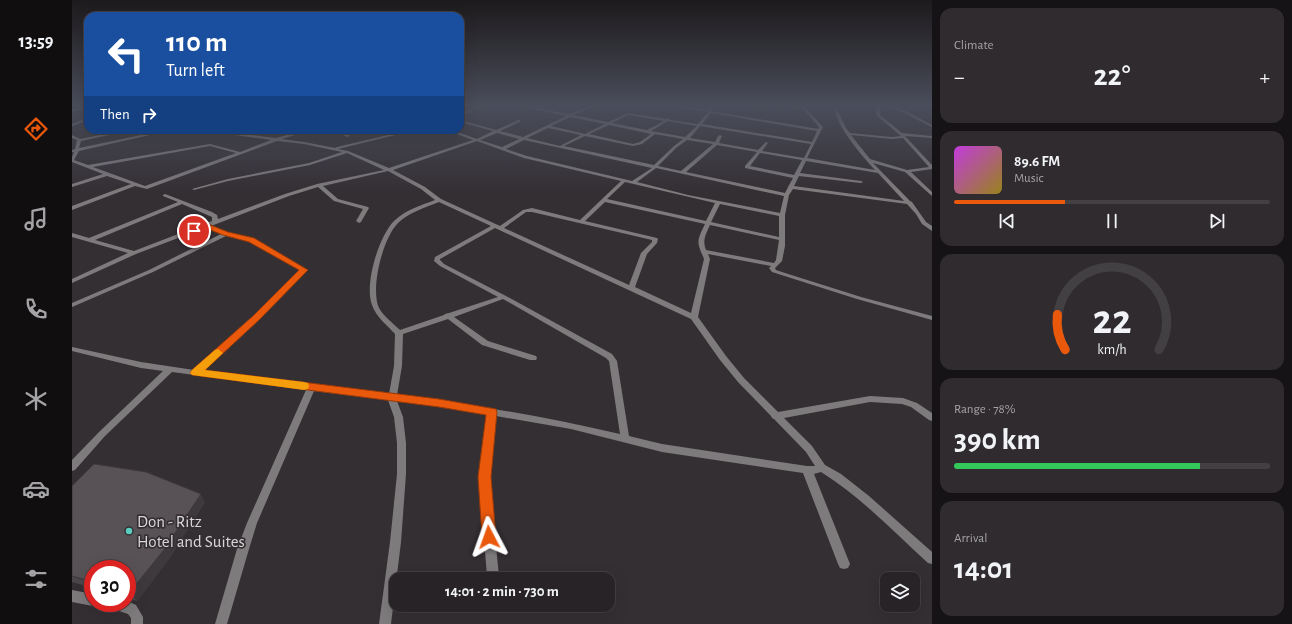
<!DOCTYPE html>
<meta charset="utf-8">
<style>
:root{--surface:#272326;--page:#2f2b2e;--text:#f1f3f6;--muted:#a4a4a7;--line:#434043;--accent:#ea580c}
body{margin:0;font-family:"Alegreya Sans",sans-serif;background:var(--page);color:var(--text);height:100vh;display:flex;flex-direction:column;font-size:15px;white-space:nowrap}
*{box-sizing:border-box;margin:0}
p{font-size:13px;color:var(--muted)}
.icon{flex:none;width:22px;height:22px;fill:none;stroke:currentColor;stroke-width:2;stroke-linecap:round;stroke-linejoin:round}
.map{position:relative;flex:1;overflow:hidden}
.details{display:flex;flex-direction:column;gap:8px;padding:8px;background:#151315;width:360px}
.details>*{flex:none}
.guide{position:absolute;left:12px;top:12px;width:380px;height:122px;border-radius:12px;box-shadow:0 4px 16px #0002,0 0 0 1px var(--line);background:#1a4fa0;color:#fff;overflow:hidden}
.buttons{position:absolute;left:808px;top:572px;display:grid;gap:8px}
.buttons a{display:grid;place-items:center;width:40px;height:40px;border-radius:8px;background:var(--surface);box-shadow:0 4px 16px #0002,0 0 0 1px var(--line);font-size:20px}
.speed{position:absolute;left:12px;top:560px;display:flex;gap:8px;font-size:20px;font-weight:700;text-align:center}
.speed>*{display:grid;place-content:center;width:52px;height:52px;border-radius:50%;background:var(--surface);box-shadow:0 4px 16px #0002,0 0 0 1px var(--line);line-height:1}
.speed .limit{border:6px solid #d22;background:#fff;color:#111}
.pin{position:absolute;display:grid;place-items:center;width:34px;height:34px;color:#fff;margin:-17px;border:2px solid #fff;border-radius:50%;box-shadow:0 1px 4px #0007}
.me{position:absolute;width:44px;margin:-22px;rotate:356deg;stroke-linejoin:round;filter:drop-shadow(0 0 3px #0008)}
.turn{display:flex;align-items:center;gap:14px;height:84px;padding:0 16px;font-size:18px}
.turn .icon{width:52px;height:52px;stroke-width:2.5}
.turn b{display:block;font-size:28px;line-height:34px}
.then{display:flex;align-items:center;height:38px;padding:0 16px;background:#0003;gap:8px;font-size:15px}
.big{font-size:30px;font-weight:700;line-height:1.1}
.details .widget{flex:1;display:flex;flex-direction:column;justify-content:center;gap:6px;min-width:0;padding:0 14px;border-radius:12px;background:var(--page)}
.details .dial{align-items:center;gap:0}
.dial svg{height:104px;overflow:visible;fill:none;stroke:var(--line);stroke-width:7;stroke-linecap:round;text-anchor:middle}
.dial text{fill:var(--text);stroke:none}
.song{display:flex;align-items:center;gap:12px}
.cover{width:48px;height:48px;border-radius:6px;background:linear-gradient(135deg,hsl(290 70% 55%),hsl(50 70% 35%))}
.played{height:4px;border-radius:2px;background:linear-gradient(90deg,var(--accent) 35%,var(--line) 35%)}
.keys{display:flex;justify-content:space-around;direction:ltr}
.heat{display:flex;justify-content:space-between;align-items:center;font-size:22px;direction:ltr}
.charge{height:6px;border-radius:3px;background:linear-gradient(90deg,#34c759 78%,var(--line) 0)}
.trip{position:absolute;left:317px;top:572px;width:226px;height:40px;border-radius:12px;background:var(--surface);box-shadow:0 4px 16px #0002,0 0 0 1px var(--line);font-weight:700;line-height:40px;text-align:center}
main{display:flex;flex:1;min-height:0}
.tab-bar{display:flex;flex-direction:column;width:72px;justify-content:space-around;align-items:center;background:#100e0f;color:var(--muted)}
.tab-bar .icon{width:28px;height:28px}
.tab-bar .active{color:var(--accent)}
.tab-bar b{font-size:18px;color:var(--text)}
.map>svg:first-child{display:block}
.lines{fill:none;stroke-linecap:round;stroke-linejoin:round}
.street{fill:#7e7b7d;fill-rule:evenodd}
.wall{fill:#4c474a}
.shaded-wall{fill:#3e393c}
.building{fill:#585256;stroke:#3e393c}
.route{fill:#ea580c;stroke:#983908}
.slow{fill:#f59e0b}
.poi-dot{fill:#59cebf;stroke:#342f33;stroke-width:1.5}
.labels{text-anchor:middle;stroke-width:3.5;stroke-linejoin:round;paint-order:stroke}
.near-poi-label{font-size:17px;fill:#d9d6d8;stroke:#342f33;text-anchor:start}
</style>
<main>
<nav class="tab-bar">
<b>13:59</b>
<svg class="icon active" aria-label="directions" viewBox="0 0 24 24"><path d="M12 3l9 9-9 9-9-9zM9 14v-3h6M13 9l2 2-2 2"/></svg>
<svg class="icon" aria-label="music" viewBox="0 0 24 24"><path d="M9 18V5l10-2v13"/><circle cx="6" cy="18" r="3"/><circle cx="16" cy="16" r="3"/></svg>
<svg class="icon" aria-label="phone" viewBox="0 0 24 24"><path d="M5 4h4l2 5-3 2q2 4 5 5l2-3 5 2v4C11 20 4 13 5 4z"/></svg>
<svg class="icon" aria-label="climate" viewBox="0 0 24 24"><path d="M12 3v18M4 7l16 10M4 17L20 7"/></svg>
<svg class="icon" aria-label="car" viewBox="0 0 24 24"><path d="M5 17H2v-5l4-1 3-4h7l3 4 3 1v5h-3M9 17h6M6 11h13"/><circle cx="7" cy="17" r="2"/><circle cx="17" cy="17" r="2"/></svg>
<svg class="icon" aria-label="filters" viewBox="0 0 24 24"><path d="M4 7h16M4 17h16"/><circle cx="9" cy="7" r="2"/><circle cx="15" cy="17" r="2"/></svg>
</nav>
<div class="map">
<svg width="860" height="624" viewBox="0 0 860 624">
<rect width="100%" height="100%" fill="#342f33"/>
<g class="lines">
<path class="street" d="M410 105H415L388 116V114Z
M444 105H450L497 114 522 105H527L501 115 536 122 556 113 595 119 597 118 598 120 626 124 636 112 591 105H599L636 110 638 105H642L639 111 746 129 747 127 730 108 674 106 672 105 730 106V105H734L733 107 751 127 735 158 803 170C791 157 765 127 763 110L766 111 774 128 778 133 820 137 829 136 804 115 805 105H809L808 115 830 133 860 136V138L833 136 860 165V169L839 172 860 192V196L833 172 801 163 838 201 840 202 854 222 860 226V231L850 224 844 214 835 204 721 189 717 195 713 215V246L710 261 703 268 704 270 713 273 789 297 860 316V320L785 299 700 272 697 268 699 266 636 254 638 259 626 317 654 356 672 378 706 412 798 396 831 398 845 403 860 413V421L857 420 839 407 830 404 798 402 712 418 740 446 753 465 769 474 797 496 860 552V564L856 563C821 531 789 497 749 472L742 474 778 564 776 568 772 569 768 568 766 564 731 473 590 452 499 429 424 416 417 477 427 576 426 579H416L415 576 407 477 415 415 367 406 325 401 331 417 334 443V474L329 542 319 624H307L318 542 325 474V443L322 417 316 400 242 391 185 523 177 549 155 624H143L165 549 175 523 234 390 100 372 33 436 3 470 0 471V460L27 432 91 371 69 368 0 351V347L69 362 122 370 181 316 228 270 178 241 154 236 81 272 0 307V303L77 270 149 234 135 227 64 254 0 283V279L56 253 0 237V233L17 238 106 202 91 196V195L93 194 140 212 145 215 146 219 213 194 245 184 312 170 275 153 238 165 156 181 122 190 120 189 156 179 237 163 270 152 232 144 205 141 75 189 63 186 0 210V206L59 184 35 176 0 187V184L31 174 0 162V157L2 152H0V150L3 149 5 140 0 138V135L8 139 53 130H61L9 141 7 148 93 130H100L7 151 2 160 16 165 138 144 168 152 199 140 128 130H139L204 138 233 130H239L210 139 232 142 263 148 265 147 337 130H344L266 149 276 151 317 168 401 140 374 130H380L405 139 421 131 388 122V120L424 130 446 120H448V122L428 131 451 137 494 116ZM639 113 745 131 740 142 630 124ZM556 115 592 121 575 130 540 123ZM498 117 533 124 513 134 479 126ZM596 121 625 126 613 137 579 131ZM537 125 579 134 568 142 561 144 517 134ZM628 126 739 144 732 158 690 151 696 143 694 142 686 150 647 143 650 136 648 135 646 136 643 142 618 138ZM476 128 509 135 488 146 455 138ZM425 133 447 139 430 147 408 140ZM583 134 611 139 602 146 582 165 492 146 513 136 561 146 570 144ZM779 135 820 139 831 138 857 167 835 170 798 159ZM452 140 580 168 560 181 455 156 434 149ZM615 140 641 144 609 171 586 166 604 148ZM405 141 452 158 549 181 508 220 460 208 451 210 428 226 369 199 353 187 321 170ZM645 145 685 152 673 166V168L721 178 716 187 713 193 614 172ZM138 146 164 153 73 186 21 167ZM688 153 730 160 722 175 678 166ZM734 161 806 173 832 201 722 186 727 176 789 183 791 182 789 181 728 173ZM584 168 712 196 708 213 616 195 565 182ZM316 171 349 189 363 200C350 205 333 210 322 221 307 236 292 284 300 305 304 317 315 325 323 334L322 366 317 394 131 371 187 320 235 270 182 239 155 233 139 226 217 196 246 187 262 201 291 209 284 221 287 223 289 222 297 208 296 207 266 199 251 186ZM553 182 643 203 634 221 535 199ZM367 202 419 226 363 257 362 261 368 266 426 297 377 313 373 314 372 315 328 330C321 323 312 317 307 308 298 288 311 238 326 223 336 213 354 207 367 202ZM533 202 633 224C624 242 625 242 632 259L619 313 563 287 575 254 585 243 586 239 585 238 513 221ZM110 204 140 217V221L62 251 23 240ZM648 204 707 216V237L639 222ZM454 212H460L580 240V242L569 253 557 285 432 228ZM638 225 707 240 704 260 702 263 634 250C630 240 634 234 638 225ZM423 228 619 319 648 360 666 382 699 416 700 418 702 419 734 452 743 466H735L590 444 557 436 545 361 540 354 434 296 372 264 368 260V259ZM431 299 534 358 537 361 548 434C474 417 400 404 325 395L330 366 331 334 376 319 410 345 458 360H464L465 358 464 356 416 341 382 317Z
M810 105C826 104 846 118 860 125V127L832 113Z
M856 105H860V108Z
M16 106V108L0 112V110Z
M16 118V120L0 126V124Z
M262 130H267L278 136 275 137Z
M0 590 21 594V603H26L25 604 21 606 0 602Z
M55 601 64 605 71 617V624H59V618L56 614 35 607 33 603H55Z"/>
</g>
<path class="wall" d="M0 486 133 502 97 559 65 601 55 598V569H21V588L0 582Z"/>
<path class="shaded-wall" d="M129 494 133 502 97 559 65 601 58 592Z"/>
<path class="building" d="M22 464 74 472 129 494 91 551 58 592 55 591V569H21V582L0 576V486Z"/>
<linearGradient id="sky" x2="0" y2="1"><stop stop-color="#1d1a1c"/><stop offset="0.55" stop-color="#4a4d5b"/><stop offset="1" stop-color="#4a4d5b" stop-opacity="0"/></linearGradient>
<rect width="860" height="192" fill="url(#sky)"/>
<path class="route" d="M136 224 156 232 182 238 236 270 187 320 133 370 367 399 424 409 425 412 419 477 424 537 422 542 417 544 412 542 410 537 406 477 414 415 367 407 120 375 118 373 120 370 181 316 227 270 177 242 151 235 136 229 122 233 118 231Z"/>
<path class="slow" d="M146 349 151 353 133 370 232 382 236 383 237 386 236 389 232 390 120 375 118 373 120 370 143 350Z"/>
<circle class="poi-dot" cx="57" cy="531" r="4"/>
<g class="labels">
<g class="near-poi-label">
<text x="65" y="527">Don - Ritz<tspan x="65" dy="20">Hotel and Suites</tspan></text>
</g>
</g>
</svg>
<div class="buttons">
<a><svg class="icon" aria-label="layers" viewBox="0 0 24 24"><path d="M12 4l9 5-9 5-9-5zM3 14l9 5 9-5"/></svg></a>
</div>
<div class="speed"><div class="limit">30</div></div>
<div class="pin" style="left:122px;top:231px;background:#d93025"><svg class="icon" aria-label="arrive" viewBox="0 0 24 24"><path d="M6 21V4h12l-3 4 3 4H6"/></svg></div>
<svg class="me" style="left:417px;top:537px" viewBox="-20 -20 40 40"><path d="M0-17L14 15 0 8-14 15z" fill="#ea580c" stroke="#fff" stroke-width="4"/></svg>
<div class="trip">14:01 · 2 min · 730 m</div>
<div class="guide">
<div class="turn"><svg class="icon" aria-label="left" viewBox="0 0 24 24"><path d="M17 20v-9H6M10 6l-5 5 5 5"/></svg><div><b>110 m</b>Turn left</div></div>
<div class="then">Then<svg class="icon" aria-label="right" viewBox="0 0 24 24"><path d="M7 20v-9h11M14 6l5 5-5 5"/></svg></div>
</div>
</div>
<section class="details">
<div class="widget"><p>Climate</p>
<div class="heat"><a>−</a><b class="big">22°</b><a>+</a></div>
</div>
<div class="widget">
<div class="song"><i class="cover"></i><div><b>89.6 FM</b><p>Music</p></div></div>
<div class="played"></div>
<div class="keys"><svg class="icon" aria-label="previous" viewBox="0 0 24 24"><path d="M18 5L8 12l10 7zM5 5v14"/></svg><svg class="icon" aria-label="pause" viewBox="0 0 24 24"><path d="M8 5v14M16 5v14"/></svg><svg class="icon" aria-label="next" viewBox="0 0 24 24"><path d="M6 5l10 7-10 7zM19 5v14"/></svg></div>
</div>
<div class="widget dial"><svg viewBox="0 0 100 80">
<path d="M14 69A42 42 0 1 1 86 69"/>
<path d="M14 69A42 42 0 0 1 8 42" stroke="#ea580c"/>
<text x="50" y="56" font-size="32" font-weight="700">22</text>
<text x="50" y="72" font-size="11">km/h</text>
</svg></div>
<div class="widget"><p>Range · 78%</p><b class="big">390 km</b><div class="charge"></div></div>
<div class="widget"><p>Arrival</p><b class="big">14:01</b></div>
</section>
</main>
